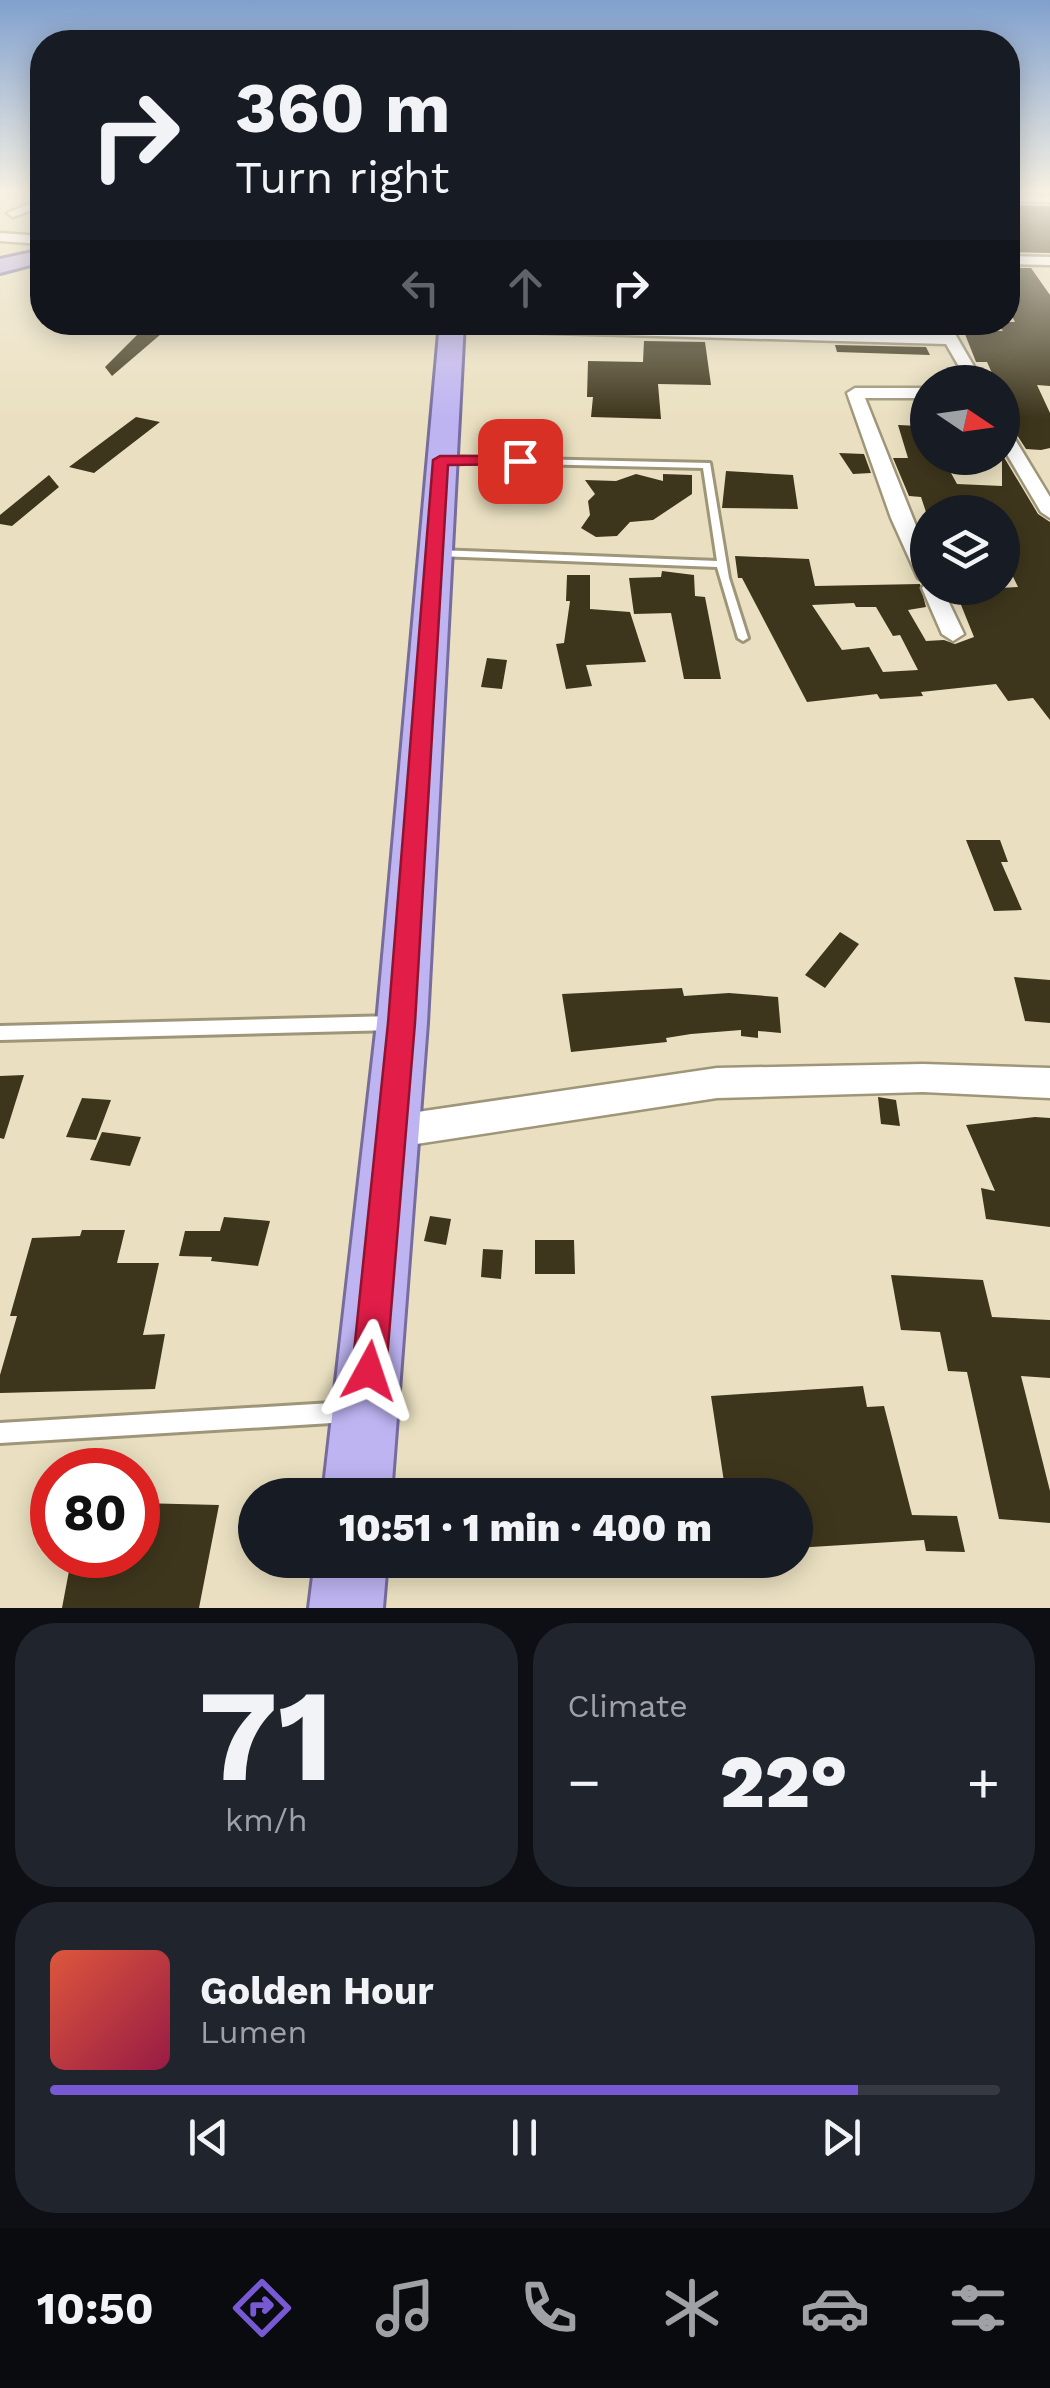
<!DOCTYPE html>
<meta charset="utf-8">
<style>
:root{--surface:#171b24;--page:#20242c;--text:#f1f3f6;--muted:#9ea1a6;--line:#363941;--accent:#7759d3}
body{margin:0;font-family:"Work Sans",sans-serif;background:var(--page);color:var(--text);height:100vh;display:flex;flex-direction:column;font-size:38px;white-space:nowrap}
*{box-sizing:border-box;margin:0}
p{font-size:32px;color:var(--muted)}
.icon{flex:none;width:55px;height:55px;fill:none;stroke:currentColor;stroke-width:2;stroke-linecap:round;stroke-linejoin:round}
.map{position:relative;height:1608px;overflow:hidden}
.sheet{display:flex;flex-direction:column;gap:15px;padding:15px;background:#0d0f14;flex:1}
.sheet>*{flex:none}
.guide{position:absolute;left:30px;top:30px;width:990px;height:305px;border-radius:40px;box-shadow:0 5px 25px #0003;background:#171b24;color:var(--text);overflow:hidden}
.needle{width:65px;rotate:103deg}
.fabs{position:absolute;left:910px;top:365px;display:grid;gap:20px}
.fabs a{display:grid;place-items:center;width:110px;height:110px;border-radius:50%;background:var(--surface);box-shadow:0 5px 25px #0003;font-size:50px}
.speed{position:absolute;left:30px;top:1448px;display:flex;gap:20px;font-size:50px;font-weight:700;text-align:center}
.speed>*{display:grid;place-content:center;width:130px;height:130px;border-radius:50%;background:var(--surface);box-shadow:0 5px 25px #0003;line-height:1}
.speed .limit{border:15px solid #d22;background:#fff;color:#111}
.pin{position:absolute;display:grid;place-items:center;width:85px;height:85px;color:#fff;margin:-42px;border-radius:20px;box-shadow:0 5px 15px #0006}
.me{position:absolute;width:110px;margin:-55px;rotate:5deg;stroke-linejoin:round;filter:drop-shadow(0 0 8px #0008)}
.turn{display:flex;align-items:center;gap:35px;height:210px;padding:0 40px;font-size:45px}
.turn .icon{width:130px;height:130px;stroke-width:2.5}
.turn b{display:block;font-size:70px;line-height:85px}
.lanes{display:flex;align-items:center;height:95px;padding:0 40px;background:#0003;justify-content:center;gap:50px;direction:ltr}
.lanes .off{opacity:.35}
.big{font-size:75px;font-weight:800;line-height:1.1}
.sheet .tile{flex:1;display:flex;flex-direction:column;justify-content:center;gap:15px;min-width:0;padding:0 35px;border-radius:40px;background:var(--page)}
.sheet .dial{align-items:center;gap:0}
.dial b{font-size:130px;line-height:1}
.song{display:flex;align-items:center;gap:30px}
.cover{width:120px;height:120px;border-radius:15px;background:linear-gradient(135deg,hsl(10 70% 55%),hsl(340 70% 35%))}
.played{height:10px;border-radius:5px;background:linear-gradient(90deg,var(--accent) 85%,var(--line) 85%)}
.keys{display:flex;justify-content:space-around;direction:ltr}
.heat{display:flex;justify-content:space-between;align-items:center;font-size:55px;direction:ltr}
.sheet .tiles{flex:1;display:grid;gap:15px;grid-template-columns:1fr 1fr}
.tile:last-child{grid-column:span 2}
.trip{position:absolute;left:238px;top:1478px;width:575px;height:100px;border-radius:50px;background:var(--surface);box-shadow:0 5px 25px #0003;font-weight:800;line-height:100px;text-align:center}
.dock{display:flex;height:160px;justify-content:space-around;align-items:center;background:#090b0e;color:var(--muted)}
.dock .icon{width:70px;height:70px}
.dock .selected{color:var(--accent)}
.dock b{font-size:45px;color:var(--text)}
.map>svg:first-child{display:block}
.building{fill:#3e361c;fill-rule:evenodd}
.lines{fill:none;stroke-linecap:round;stroke-linejoin:round}
.service-casing{stroke:#9f9679;stroke-width:6}
.minor-casing{stroke:#9f9679;stroke-width:5}
.trunk-casing{stroke:#766d9d;stroke-width:6}
.service{fill:#fff;fill-rule:evenodd}
.minor{fill:#fff;fill-rule:evenodd}
.trunk{fill:#beb4f2;fill-rule:evenodd}
.route{fill:#e11d48;stroke:#92132f;stroke-width:2.5}
</style>
<div class="map">
<svg width="1050" height="1608" viewBox="0 0 1050 1608">
<rect width="100%" height="100%" fill="#eae0c1"/>
<path class="building" d="M1008 205 1050 206V253L1008 252Z
M1008 268H1031L1050 295V386L1037 385 1050 413V448L1041 450 1026 449 1013 429 1002 423V382H996L987 362H976L963 329 1003 331 996 322H1015L1008 308Z
M150 322H175L112 376 105 367Z
M644 341 705 342 711 385 658 384 661 419 591 417 593 397H587L588 361 643 362Z
M835 345 926 347 930 355 837 352Z
M136 417 160 422 94 473 69 467Z
M898 425 919 426 921 430H928V459L944 460 957 484 1002 486V454L1038 514 1050 522V720L1033 698 1008 701 996 684 921 692 923 696 880 699 877 694 807 702 742 578H738L735 556 809 559 815 586 920 584 926 607 908 610 926 641 944 640 955 644 974 637 955 590 1001 591 999 588 1018 587 1002 554V512H926L921 497 909 496 893 458H908ZM854 603 856 607H876L893 636 900 635 918 670 883 672 869 647 842 650 812 605Z
M839 453 864 454 871 473 853 474Z
M726 471 793 475 798 509 722 508Z
M636 474 663 481V474L692 475V494L653 520 630 522 617 536 596 537 581 528 590 515 588 501 595 494 585 480 616 481Z
M49 475 59 487 12 526 0 524V515Z
M662 571 694 575 695 596 705 597 721 679H684L671 613 634 614 629 578 661 577Z
M567 575H590V609L630 612 646 662 586 665 592 686 566 689 556 644 564 643 570 601H566Z
M487 658 507 660 502 689 481 687Z
M966 840H1000L1008 862H1001L1022 910 994 911Z
M840 932 859 944 825 988 805 975Z
M1014 977 1050 980V1023L1025 1021Z
M682 988 684 996 729 993 778 997 781 1033 758 1031V1038L741 1036V1030L691 1034 666 1038 667 1042 571 1052 562 994Z
M24 1075 4 1139 0 1138V1076Z
M878 1097 896 1100 900 1126 881 1124Z
M82 1098 111 1100 96 1140 66 1137Z
M1035 1117 1050 1118V1227L986 1219 981 1188 995 1191 966 1125Z
M102 1132 141 1137 130 1166 90 1160Z
M430 1216 451 1219 446 1245 424 1241Z
M224 1217 270 1221 258 1266 211 1261 212 1257 179 1256 185 1231H220Z
M82 1230H125L117 1263H159L143 1335 165 1334 155 1389 0 1393V1375L17 1316H10L32 1238 80 1236Z
M535 1240H574L575 1274H535Z
M483 1249 503 1250 501 1279 481 1277Z
M891 1275 983 1280 992 1317 1050 1320V1378L1021 1376 1050 1491V1523L999 1519 967 1372 948 1371 940 1332 901 1330Z
M863 1386 867 1407 884 1406 912 1515 957 1516 965 1552 926 1551 924 1540 795 1548V1495H726L711 1396Z
M138 1503 219 1505 199 1608H62L72 1555H138Z"/>
<g class="lines">
<g class="service-casing">
<path id="service" d="M443 457 710 463 729 578 748 638 743 641 738 638 717 567 437 556 432 553 437 550 717 561 703 468 440 462V458Z
M394 1016 399 1018 401 1023 399 1028 394 1030 0 1040V1026Z
M348 1402 355 1405 358 1412 355 1419 348 1422 0 1443V1423Z"/>
</g>
<g class="minor-casing">
<path id="minor" d="M1008 195 1050 196V202L1008 201Z
M42 199V206L13 217 7 213Z
M0 233 42 236V244L0 241Z
M1008 256 1050 257V265L1008 264Z
M451 323 941 335 937 327 944 323 951 327 983 382H968L946 344 446 330V324Z
M928 388V398H865L928 556V588H942L964 634 953 641 942 634 922 588 926 583 918 578 891 518 847 393 855 388Z
M1002 426 1010 431 1050 497V518L1041 512 1002 446Z
M923 1064 1050 1068V1098L923 1092 717 1098 390 1148 379 1143 374 1132 379 1121 390 1116 717 1068Z"/>
</g>
<g class="trunk-casing">
<path id="trunk" d="M42 250V262L0 273V259Z
M440 322H464L427 1023 391 1495H323L377 1023Z
M315 1560H387L383 1608H309Z"/>
</g>
<use href="#service" class="service"/>
<use href="#minor" class="minor"/>
<use href="#trunk" class="trunk"/>
</g>
<linearGradient id="sky" x2="0" y2="1"><stop stop-color="#81a0ce"/><stop offset="0.46" stop-color="#f6f1e3"/><stop offset="1" stop-color="#f6f1e3" stop-opacity="0"/></linearGradient>
<rect width="1050" height="418" fill="url(#sky)"/>
<path class="route" d="M520 456 526 458V464L448 465 415 1023 386 1371 381 1383 369 1388 357 1383 352 1371 388 1023 433 460 440 456Z"/>
</svg>
<div class="fabs">
<a><svg class="needle" viewBox="-14 -14 28 28"><path d="M0-13l5 13h-10z" fill="#e53935"/><path d="M0 13l5-13h-10z" fill="#9ea1a6"/></svg></a>
<a><svg class="icon" aria-label="layers" viewBox="0 0 24 24"><path d="M12 4l9 5-9 5-9-5zM3 14l9 5 9-5"/></svg></a>
</div>
<div class="speed"><div class="limit">80</div></div>
<div class="pin" style="left:520px;top:461px;background:#d93025"><svg class="icon" aria-label="arrive" viewBox="0 0 24 24"><path d="M6 21V4h12l-3 4 3 4H6"/></svg></div>
<svg class="me" style="left:369px;top:1371px" viewBox="-20 -20 40 40"><path d="M0-17L14 15 0 8-14 15z" fill="#e11d48" stroke="#fff" stroke-width="4"/></svg>
<div class="trip">10:51 · 1 min · 400 m</div>
<div class="guide">
<div class="turn"><svg class="icon" aria-label="right" viewBox="0 0 24 24"><path d="M7 20v-9h11M14 6l5 5-5 5"/></svg><div><b>360 m</b>Turn right</div></div>
<div class="lanes"><svg class="icon off" aria-label="left" viewBox="0 0 24 24"><path d="M17 20v-9H6M10 6l-5 5 5 5"/></svg><svg class="icon off" aria-label="ahead" viewBox="0 0 24 24"><path d="M12 20V5M6 11l6-6 6 6"/></svg><svg class="icon" aria-label="right" viewBox="0 0 24 24"><path d="M7 20v-9h11M14 6l5 5-5 5"/></svg></div>
</div>
</div>
<section class="sheet">
<div class="tiles">
<div class="tile dial"><b>71</b><p>km/h</p></div>
<div class="tile"><p>Climate</p>
<div class="heat"><a>−</a><b class="big">22°</b><a>+</a></div>
</div>
<div class="tile">
<div class="song"><i class="cover"></i><div><b>Golden Hour</b><p>Lumen</p></div></div>
<div class="played"></div>
<div class="keys"><svg class="icon" aria-label="previous" viewBox="0 0 24 24"><path d="M18 5L8 12l10 7zM5 5v14"/></svg><svg class="icon" aria-label="pause" viewBox="0 0 24 24"><path d="M8 5v14M16 5v14"/></svg><svg class="icon" aria-label="next" viewBox="0 0 24 24"><path d="M6 5l10 7-10 7zM19 5v14"/></svg></div>
</div>
</div>
</section>
<nav class="dock">
<b>10:50</b>
<svg class="icon selected" aria-label="directions" viewBox="0 0 24 24"><path d="M12 3l9 9-9 9-9-9zM9 14v-3h6M13 9l2 2-2 2"/></svg>
<svg class="icon" aria-label="music" viewBox="0 0 24 24"><path d="M9 18V5l10-2v13"/><circle cx="6" cy="18" r="3"/><circle cx="16" cy="16" r="3"/></svg>
<svg class="icon" aria-label="phone" viewBox="0 0 24 24"><path d="M5 4h4l2 5-3 2q2 4 5 5l2-3 5 2v4C11 20 4 13 5 4z"/></svg>
<svg class="icon" aria-label="climate" viewBox="0 0 24 24"><path d="M12 3v18M4 7l16 10M4 17L20 7"/></svg>
<svg class="icon" aria-label="car" viewBox="0 0 24 24"><path d="M5 17H2v-5l4-1 3-4h7l3 4 3 1v5h-3M9 17h6M6 11h13"/><circle cx="7" cy="17" r="2"/><circle cx="17" cy="17" r="2"/></svg>
<svg class="icon" aria-label="filters" viewBox="0 0 24 24"><path d="M4 7h16M4 17h16"/><circle cx="9" cy="7" r="2"/><circle cx="15" cy="17" r="2"/></svg>
</nav>
